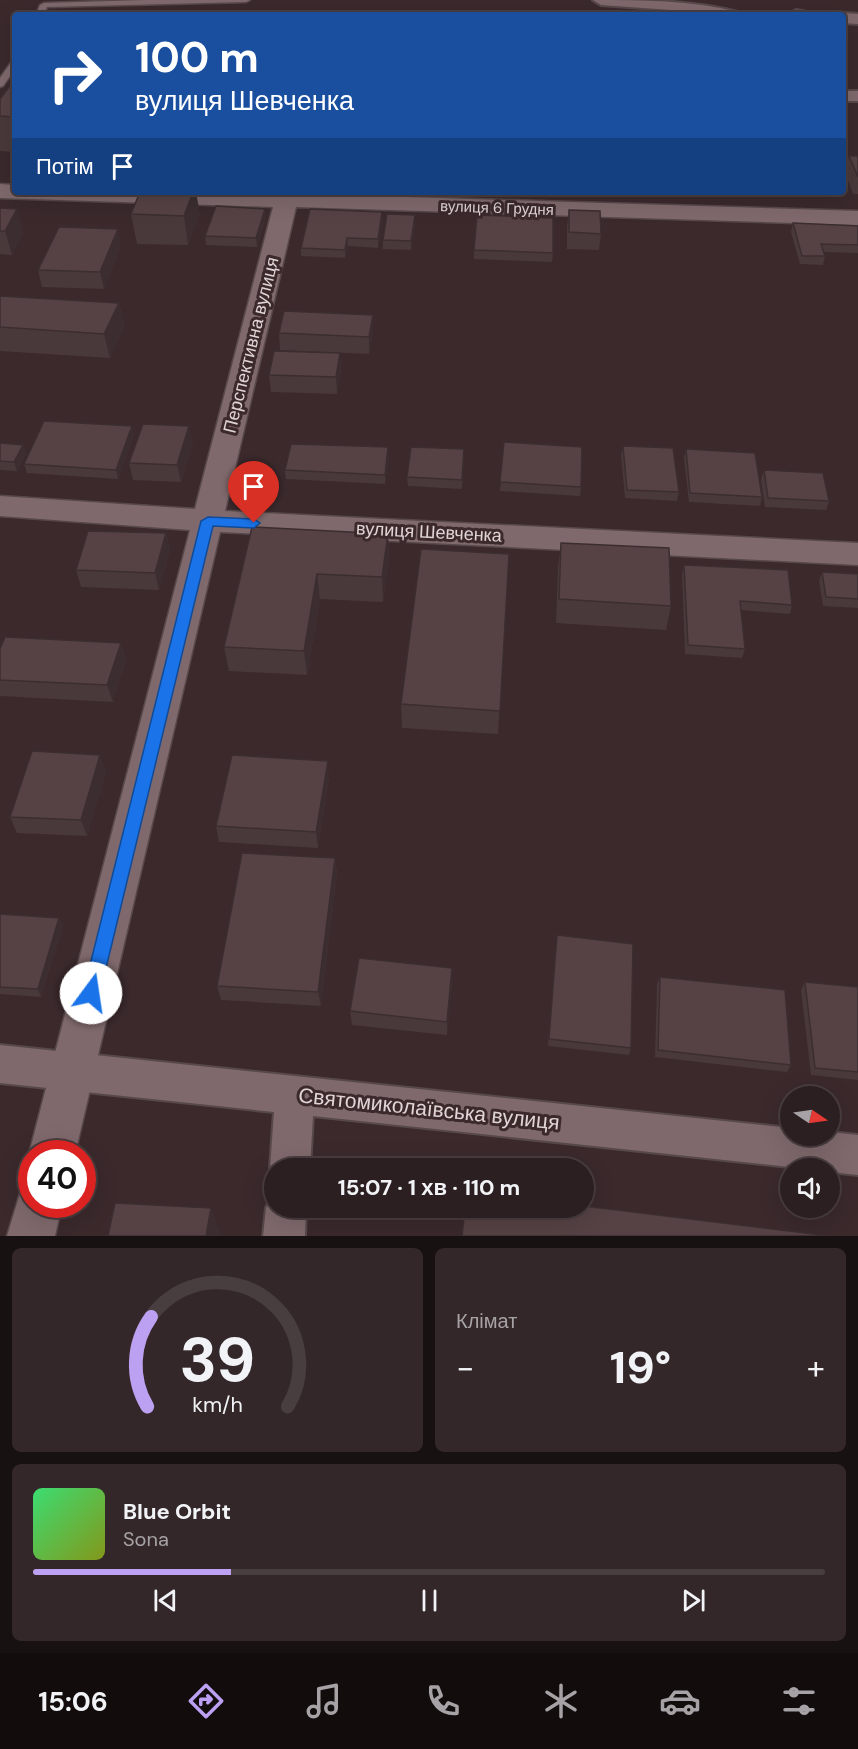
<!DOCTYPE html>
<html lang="uk">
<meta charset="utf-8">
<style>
:root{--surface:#2c1f21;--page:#34272a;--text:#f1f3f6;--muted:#a6a2a5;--line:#483d3f;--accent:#bca0f2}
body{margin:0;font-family:"DM Sans",sans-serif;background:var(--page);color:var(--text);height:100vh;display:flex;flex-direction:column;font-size:22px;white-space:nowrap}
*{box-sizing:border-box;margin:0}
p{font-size:20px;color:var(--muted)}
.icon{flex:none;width:33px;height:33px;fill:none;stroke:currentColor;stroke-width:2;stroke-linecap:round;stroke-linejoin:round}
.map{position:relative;height:1236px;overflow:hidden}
.sheet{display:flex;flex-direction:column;gap:12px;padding:12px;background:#181112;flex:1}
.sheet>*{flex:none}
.top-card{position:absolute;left:12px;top:12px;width:834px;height:183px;border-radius:6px;box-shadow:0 6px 24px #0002,0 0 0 2px var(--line);background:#1a4fa0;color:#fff;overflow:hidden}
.needle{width:39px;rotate:103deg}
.tools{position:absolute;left:780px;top:1086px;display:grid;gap:12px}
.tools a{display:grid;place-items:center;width:60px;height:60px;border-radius:50%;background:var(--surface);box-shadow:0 6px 24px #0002,0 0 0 2px var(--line);font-size:30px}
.speed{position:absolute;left:18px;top:1140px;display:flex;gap:12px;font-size:30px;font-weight:700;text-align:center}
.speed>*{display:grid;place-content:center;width:78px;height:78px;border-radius:50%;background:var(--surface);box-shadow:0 6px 24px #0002,0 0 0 2px var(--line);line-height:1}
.speed .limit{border:9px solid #d22;background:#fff;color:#111}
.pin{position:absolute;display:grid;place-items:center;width:51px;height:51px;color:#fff;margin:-62px -26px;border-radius:50% 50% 50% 0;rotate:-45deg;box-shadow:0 0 6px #0007}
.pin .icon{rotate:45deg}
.me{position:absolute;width:66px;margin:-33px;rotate:14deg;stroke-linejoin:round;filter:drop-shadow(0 0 4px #0008)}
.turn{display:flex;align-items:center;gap:21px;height:126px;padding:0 24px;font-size:27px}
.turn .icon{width:78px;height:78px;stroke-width:2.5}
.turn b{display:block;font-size:42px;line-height:51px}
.then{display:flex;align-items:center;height:57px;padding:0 24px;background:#0003;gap:12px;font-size:22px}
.big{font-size:45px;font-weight:700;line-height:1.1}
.sheet .widget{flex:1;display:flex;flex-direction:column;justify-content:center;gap:9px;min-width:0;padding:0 21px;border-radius:9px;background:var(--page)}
.sheet .dial{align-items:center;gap:0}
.dial svg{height:156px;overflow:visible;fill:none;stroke:var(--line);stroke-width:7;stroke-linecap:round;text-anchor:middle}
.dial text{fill:var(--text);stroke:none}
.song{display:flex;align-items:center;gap:18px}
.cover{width:72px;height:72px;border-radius:9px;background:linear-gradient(135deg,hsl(140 70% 55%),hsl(70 70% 35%))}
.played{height:6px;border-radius:3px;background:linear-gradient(90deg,var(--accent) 25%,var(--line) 25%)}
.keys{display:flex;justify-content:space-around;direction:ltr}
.heat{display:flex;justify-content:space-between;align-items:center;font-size:33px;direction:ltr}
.sheet .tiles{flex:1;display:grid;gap:12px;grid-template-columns:1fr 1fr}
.widget:last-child{grid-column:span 2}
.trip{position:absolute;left:264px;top:1158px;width:330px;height:60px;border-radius:30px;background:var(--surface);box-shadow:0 6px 24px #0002,0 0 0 2px var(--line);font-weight:700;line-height:60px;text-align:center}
.tab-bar{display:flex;height:96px;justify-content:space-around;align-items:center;background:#120c0d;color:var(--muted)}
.tab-bar .icon{width:42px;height:42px}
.tab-bar .selected{color:var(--accent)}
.tab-bar b{font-size:27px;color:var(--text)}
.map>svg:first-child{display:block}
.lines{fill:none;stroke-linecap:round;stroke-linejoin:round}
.service-casing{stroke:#57484a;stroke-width:3}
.minor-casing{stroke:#57484a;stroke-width:4}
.tertiary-casing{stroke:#57484a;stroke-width:3}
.service{fill:#7f696c;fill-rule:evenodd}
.minor{fill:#7f696c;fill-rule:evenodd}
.tertiary{fill:#7f696c;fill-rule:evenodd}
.wall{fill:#4a393a}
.shaded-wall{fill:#3c2e30}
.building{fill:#564244;stroke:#3c2e30;stroke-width:1.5}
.route{fill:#1a73e8;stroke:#114b97;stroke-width:1.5}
.labels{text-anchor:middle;stroke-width:6;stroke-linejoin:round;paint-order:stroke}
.far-street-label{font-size:15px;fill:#e0d4d5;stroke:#3b292c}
.street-label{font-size:18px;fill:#e0d4d5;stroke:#3b292c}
.near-street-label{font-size:21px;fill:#e0d4d5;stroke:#3b292c}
</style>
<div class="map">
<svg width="858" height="1236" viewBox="0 0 858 1236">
<rect width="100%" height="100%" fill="#3b292c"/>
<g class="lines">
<g class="service-casing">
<path id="service" d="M145 0H250L246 2 47 7 44 15H36L40 5 44 3Z
M15 60V69L3 86 0 87V78L12 61Z"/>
</g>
<g class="minor-casing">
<path id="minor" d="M593 0C642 0 691 0 738 12L740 15 601 5Z
M796 10 807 12 809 15H788Z
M843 13 858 14V24L843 23V15H837Z
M843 91H858V101H843Z
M0 1045 790 1128V1136H830V1132L858 1135V1175L830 1172V1168H799L313 1116 310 1168H274V1179L270 1168 274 1112 0 1083Z
M274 1192V1208H306L305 1236H263L266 1208 272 1194Z"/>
</g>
<g class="tertiary-casing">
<path id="tertiary" d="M0 184 15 185V192H248L858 211V225L296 207 225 511 858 543V565L220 532 75 1154H32V1160L29 1154 190 530 0 516V496L195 509 273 207 0 198Z
M32 1184V1204H62L55 1236H7L22 1187Z"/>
</g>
<use href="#service" class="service"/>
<use href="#minor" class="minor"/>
<use href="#tertiary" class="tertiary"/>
</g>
<path class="wall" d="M15 79V152L0 151V99Z
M849 156H858V194H853L845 172Z
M0 208 23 232 12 255 0 254Z
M569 210 601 234 599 250 567 249V227Z
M131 214H200L188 245 137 244Z
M415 215V223L411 250 383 249V240Z
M266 217 257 247 206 245 205 236Z
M383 220 378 248 348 246 345 258 301 256V248Z
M793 223 858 226V253L824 252 825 256 823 265 800 264 791 232Z
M121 245 104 289 42 287 38 270Z
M474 250 553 253 552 262 474 259Z
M0 296 119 303 124 327 110 358 0 351Z
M373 315V332L369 354 280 350 279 333Z
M340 353 341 370 337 394 271 392 269 375Z
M134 435 118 479 27 473 24 464Z
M504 442 581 487 580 496 500 491Z
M0 443 23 445 26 453 17 471 0 470Z
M193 443 181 482 133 480 129 463Z
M623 446 679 492 677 501 625 498 621 455Z
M464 449 462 489 408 486 407 477Z
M686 449 762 497 760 506 689 502 684 458Z
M389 456 385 484 286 479 285 470Z
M764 470 829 501 826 510 765 507 761 479Z
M252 527 388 534 389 558 383 602 320 599 307 675 229 671 224 647Z
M166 533 170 550 159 590 81 587 76 570Z
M561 543 671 606 666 630 556 623 558 567Z
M509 554 498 734 402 728 401 704Z
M684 565 792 605 790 614 741 610 745 649 742 658 685 654 682 574Z
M822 572 858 574V609V608L823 606 819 581Z
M121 643 126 660 113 702 0 696V649Z
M106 771 87 836 17 833 10 817Z
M329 777 318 848 219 842 216 826Z
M335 858 337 873 321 1006 221 1000 217 986Z
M0 914 59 918 63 926 41 997 0 994Z
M557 935 631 1048 629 1055 548 1046Z
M660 977 791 1065 787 1072 655 1057 657 984Z
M452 982 447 1035 352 1025 350 1011Z
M805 982 858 987V1080L811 1075 801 990Z"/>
<path class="shaded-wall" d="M193 192H196L200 214 188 245 184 216Z
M17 209 23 232 12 255 5 231Z
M265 209 266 217 257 247 256 238Z
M382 212 383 220 378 248V239Z
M415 215V223L411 250V241Z
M118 229 121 245 104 289 100 272Z
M347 238 348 246 345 258V250Z
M119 303 124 327 110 358 104 334Z
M373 315V332L369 354V337Z
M340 353 341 370 337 394 336 377Z
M132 426 134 435 118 479 116 470Z
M189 426 193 443 181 482 177 465Z
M23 445 26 453 17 471 14 462Z
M388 447 389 456 385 484V475Z
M166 533 170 550 159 590 155 573Z
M388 534 389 558 383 602 382 577Z
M317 574 320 599 307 675 304 651Z
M121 643 126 660 113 702 107 685Z
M100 755 106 771 87 836 81 820Z
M328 761 329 777 318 848 316 832Z
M335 858 337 873 321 1006 318 992Z
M59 918 63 926 41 997 38 989Z
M452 968V982L447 1035V1022Z
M211 1208 221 1234V1236H206Z"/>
<path class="building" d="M15 79V117L0 116V99Z
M849 156H858V177Z
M140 192H193L184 216 131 214Z
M216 206 265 209 256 238 205 236Z
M0 208 17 209 5 231H0Z
M310 209 382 212 378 239 347 238 345 250 301 248Z
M569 210 600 211 601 234 569 232Z
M387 214 415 215 411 241 383 240Z
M477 215 553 218V253L474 250Z
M793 223 858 226V245L821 244 825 256H802Z
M59 227 118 229 100 272 38 270Z
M0 296 119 303 104 334 0 327Z
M284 311 373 315 369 337 279 333Z
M274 351 340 353 336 377 269 375Z
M44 421 132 426 116 470 24 464Z
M143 424 189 426 177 465 129 463Z
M504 442 582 447 581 487 500 482Z
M0 443 23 445 14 462 0 461Z
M291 444 388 447 385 475 285 470Z
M623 446 673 448 679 492 627 490Z
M411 447 464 449 462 480 407 477Z
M686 449 755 453 762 497 690 493Z
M764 470 823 473 829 501 768 498Z
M252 527 388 534 382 577 317 574 304 651 224 647Z
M88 531 166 533 155 573 76 570Z
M561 543 669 548 671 606 559 599Z
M421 549 509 554 500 711 401 704Z
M684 565 788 570 792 605 740 601 745 649 688 645Z
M822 572 858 574V599L826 597Z
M5 637 121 643 107 685 0 680V649Z
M32 751 100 755 81 820 10 817Z
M232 755 328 761 316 832 216 826Z
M242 853 335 858 318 992 217 986Z
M0 914 59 918 38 989 0 987Z
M557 935 633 944 631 1048 549 1039Z
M359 958 452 968 447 1022 350 1011Z
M660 977 785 990 791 1065 658 1050Z
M805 982 858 987V1072L815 1068Z
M115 1203 211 1208 206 1236H108Z
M584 1206 830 1236H462L465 1208H584Z"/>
<path class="route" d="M208 517 254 519 260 523 254 528 213 526 100 993 97 999 91 1001 85 999 83 993 201 521Z"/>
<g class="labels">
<g class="far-street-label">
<text transform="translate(497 208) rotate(2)" y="5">вулиця 6 Грудня</text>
</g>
<g class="street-label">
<text transform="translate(251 345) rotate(-76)" y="6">Перспективна вулиця</text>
<text transform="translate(429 532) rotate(3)" y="6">вулиця Шевченка</text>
</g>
<g class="near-street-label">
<text transform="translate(429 1109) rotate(6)" y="7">Святомиколаївська вулиця</text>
</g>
</g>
</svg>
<div class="tools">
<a><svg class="needle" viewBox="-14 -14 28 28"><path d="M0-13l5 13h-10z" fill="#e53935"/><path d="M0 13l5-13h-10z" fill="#a6a2a5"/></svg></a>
<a><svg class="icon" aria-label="sound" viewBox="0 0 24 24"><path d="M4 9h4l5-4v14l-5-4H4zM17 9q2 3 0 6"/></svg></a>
</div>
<div class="speed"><div class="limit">40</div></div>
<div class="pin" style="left:254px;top:523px;background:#d93025"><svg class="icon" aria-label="arrive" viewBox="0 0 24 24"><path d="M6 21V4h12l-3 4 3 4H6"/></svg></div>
<svg class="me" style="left:91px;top:993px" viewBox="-20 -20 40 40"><circle r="19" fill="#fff"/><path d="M0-13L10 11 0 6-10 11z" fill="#1a73e8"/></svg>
<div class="trip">15:07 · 1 хв · 110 m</div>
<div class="top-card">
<div class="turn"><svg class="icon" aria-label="right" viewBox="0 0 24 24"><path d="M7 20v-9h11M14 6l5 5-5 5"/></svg><div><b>100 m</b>вулиця Шевченка</div></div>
<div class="then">Потім<svg class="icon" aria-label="arrive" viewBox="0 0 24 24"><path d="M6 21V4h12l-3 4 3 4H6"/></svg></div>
</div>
</div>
<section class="sheet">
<div class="tiles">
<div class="widget dial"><svg viewBox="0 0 100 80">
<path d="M14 69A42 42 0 1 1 86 69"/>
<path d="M14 69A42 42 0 0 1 16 23" stroke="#bca0f2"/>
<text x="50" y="56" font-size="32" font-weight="700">39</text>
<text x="50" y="72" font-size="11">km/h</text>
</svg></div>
<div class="widget"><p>Клімат</p>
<div class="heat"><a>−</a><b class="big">19°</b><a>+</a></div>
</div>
<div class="widget">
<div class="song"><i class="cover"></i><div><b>Blue Orbit</b><p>Sona</p></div></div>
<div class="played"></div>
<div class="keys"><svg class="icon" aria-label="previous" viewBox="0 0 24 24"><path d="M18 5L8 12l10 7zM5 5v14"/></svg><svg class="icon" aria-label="pause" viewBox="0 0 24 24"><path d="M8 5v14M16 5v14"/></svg><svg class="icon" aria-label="next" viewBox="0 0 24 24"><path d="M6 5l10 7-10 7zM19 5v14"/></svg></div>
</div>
</div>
</section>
<nav class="tab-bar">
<b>15:06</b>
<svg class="icon selected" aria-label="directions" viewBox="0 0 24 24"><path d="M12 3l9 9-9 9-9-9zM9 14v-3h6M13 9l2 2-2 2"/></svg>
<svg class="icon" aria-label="music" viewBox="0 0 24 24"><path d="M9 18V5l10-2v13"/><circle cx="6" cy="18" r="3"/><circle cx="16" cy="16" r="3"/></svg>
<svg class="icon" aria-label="phone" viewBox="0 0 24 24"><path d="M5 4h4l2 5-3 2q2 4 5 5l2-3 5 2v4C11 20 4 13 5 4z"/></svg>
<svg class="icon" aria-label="climate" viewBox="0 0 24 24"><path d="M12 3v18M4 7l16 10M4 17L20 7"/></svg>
<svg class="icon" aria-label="car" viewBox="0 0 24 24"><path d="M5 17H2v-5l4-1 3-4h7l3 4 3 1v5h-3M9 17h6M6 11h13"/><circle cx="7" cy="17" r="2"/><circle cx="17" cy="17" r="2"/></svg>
<svg class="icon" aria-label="filters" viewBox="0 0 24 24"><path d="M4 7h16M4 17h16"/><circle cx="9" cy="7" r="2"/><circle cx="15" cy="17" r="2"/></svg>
</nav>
